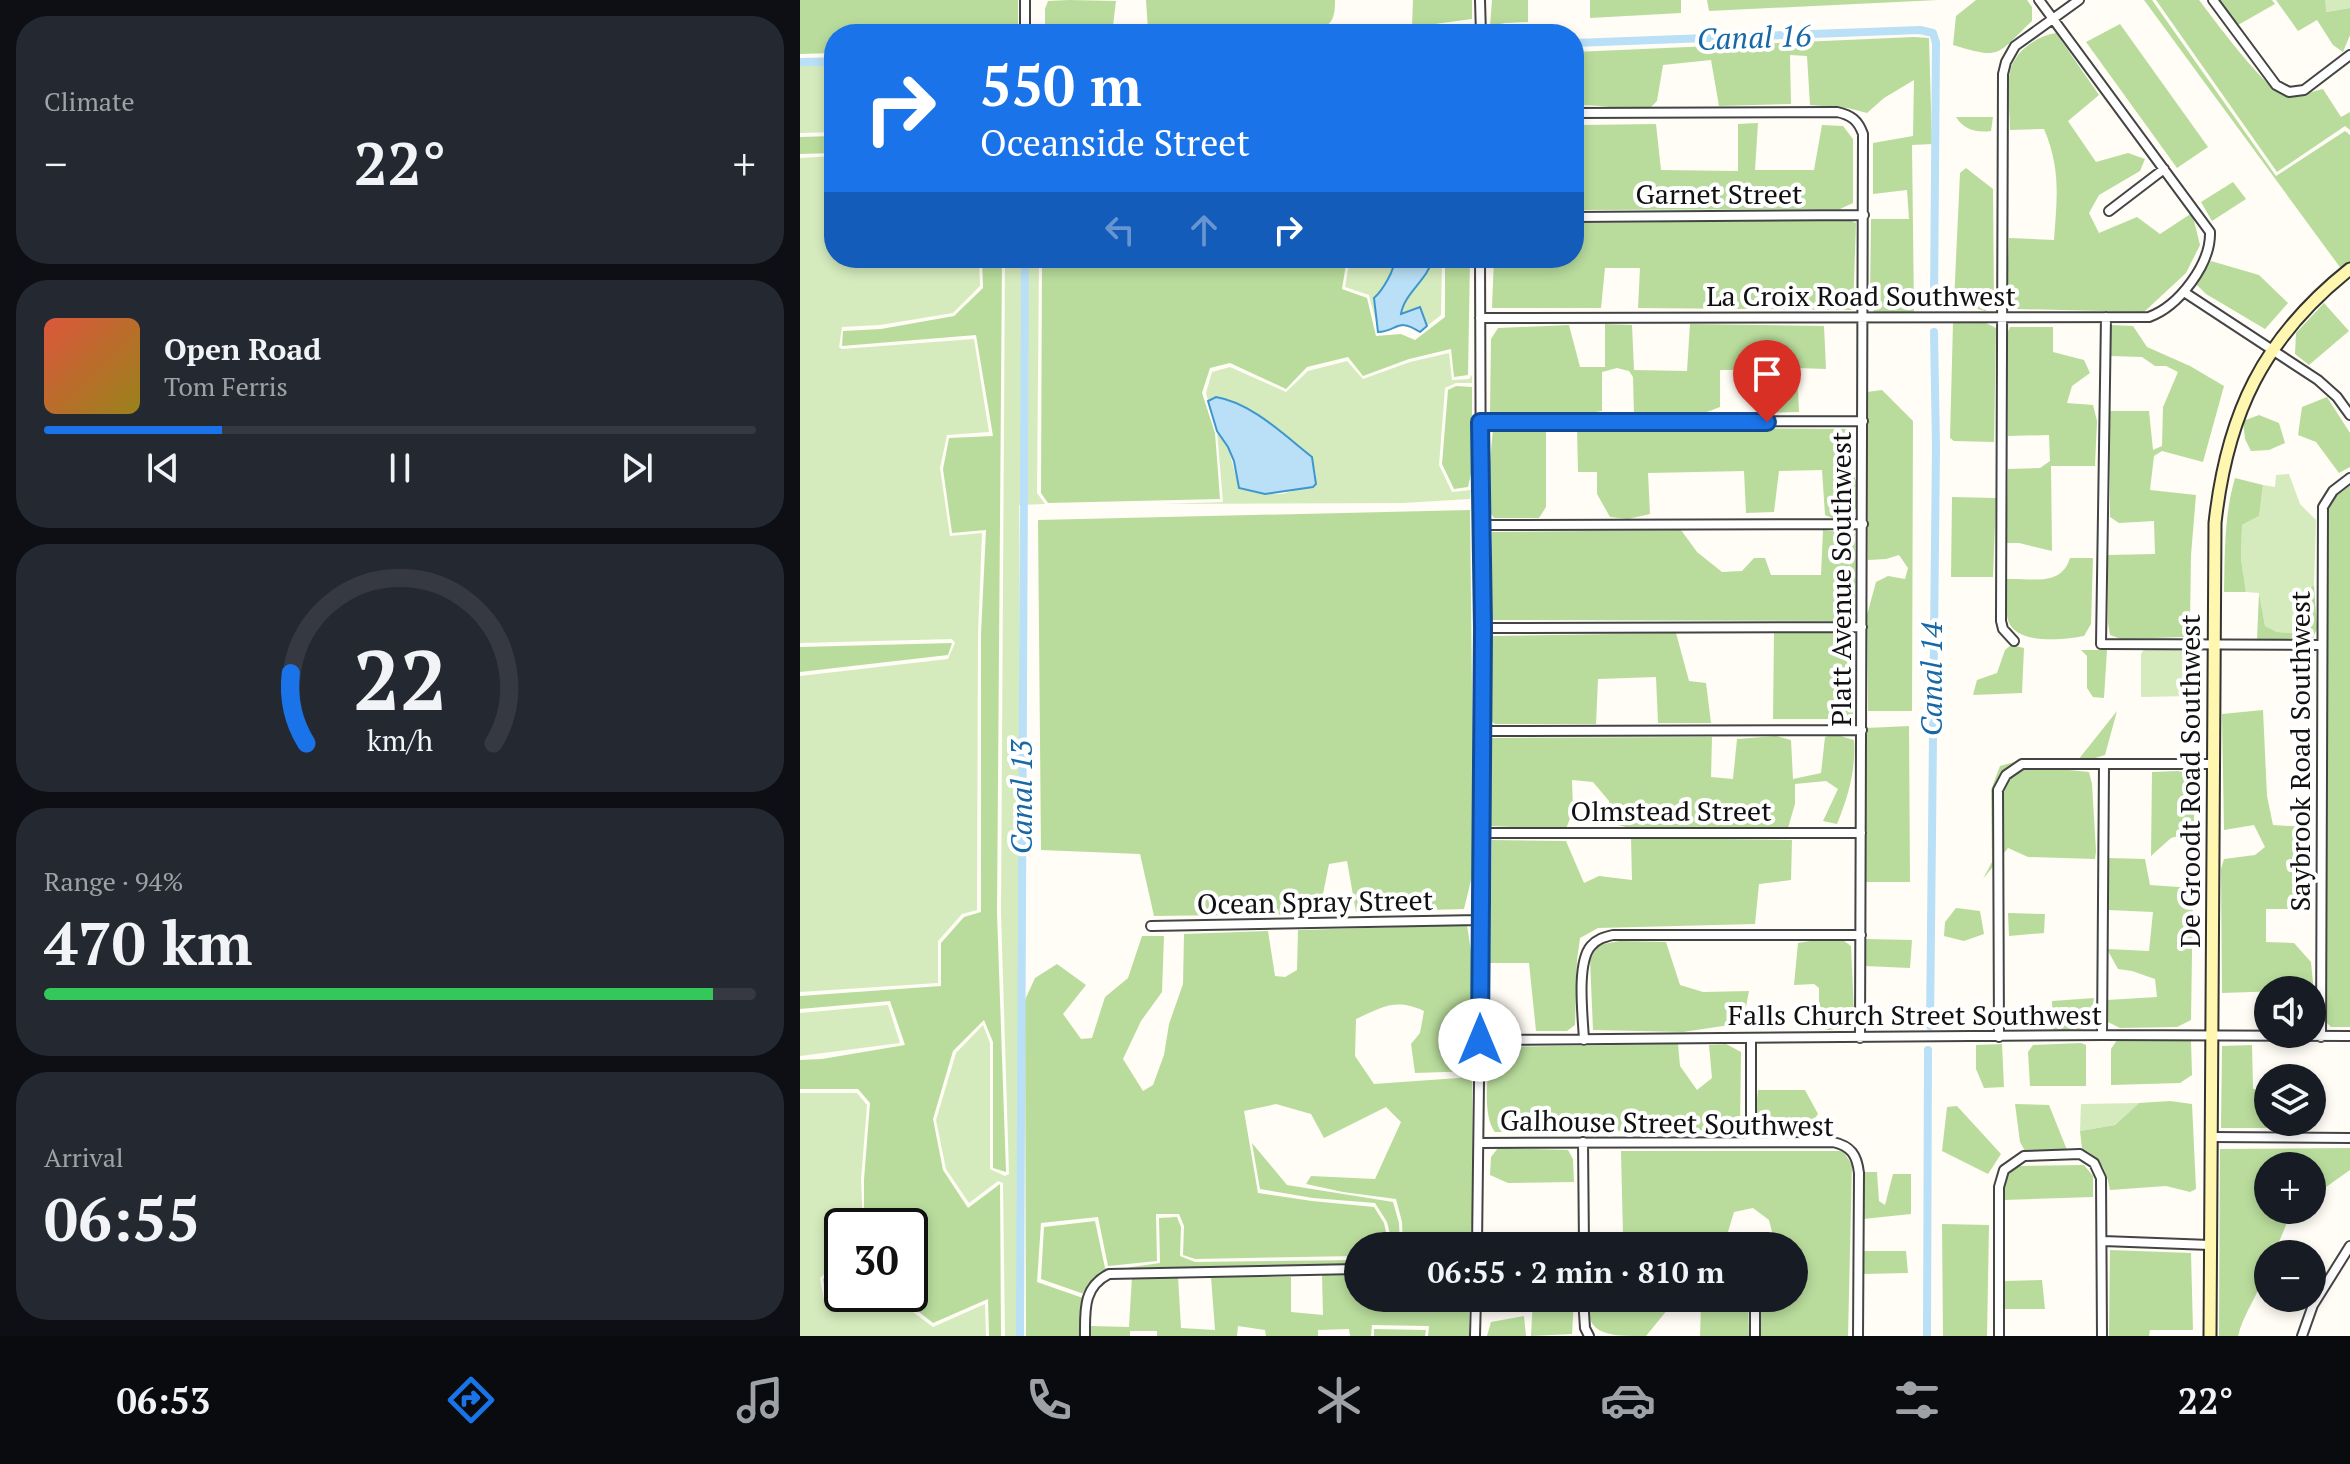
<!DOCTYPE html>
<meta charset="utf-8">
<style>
:root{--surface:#171b24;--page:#242831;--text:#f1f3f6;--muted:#9ea1a6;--line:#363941;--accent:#1a73e8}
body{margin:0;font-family:"PT Serif",serif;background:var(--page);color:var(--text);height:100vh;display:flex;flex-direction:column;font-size:30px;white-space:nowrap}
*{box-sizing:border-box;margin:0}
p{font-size:26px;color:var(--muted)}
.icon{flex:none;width:44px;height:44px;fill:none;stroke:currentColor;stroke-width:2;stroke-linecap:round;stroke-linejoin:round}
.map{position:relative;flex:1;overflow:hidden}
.side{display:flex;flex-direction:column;gap:16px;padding:16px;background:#0d0f14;width:800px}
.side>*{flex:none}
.top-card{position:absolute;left:24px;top:24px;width:760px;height:244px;border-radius:32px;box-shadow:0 4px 12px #0003;background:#1a73e8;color:#fff;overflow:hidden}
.controls{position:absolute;left:1454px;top:976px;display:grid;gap:16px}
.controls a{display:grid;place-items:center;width:72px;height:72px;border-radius:50%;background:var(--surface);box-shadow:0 4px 12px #0003;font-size:40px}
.speed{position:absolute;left:24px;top:1208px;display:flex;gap:16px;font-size:40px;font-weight:700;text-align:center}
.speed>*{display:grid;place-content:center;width:104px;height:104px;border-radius:50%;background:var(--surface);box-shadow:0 4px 12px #0003;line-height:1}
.speed .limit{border:4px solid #111;border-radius:12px;background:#fff;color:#111}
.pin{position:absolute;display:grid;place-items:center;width:68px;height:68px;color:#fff;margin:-82px -34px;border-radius:50% 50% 50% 0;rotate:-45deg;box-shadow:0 0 8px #0007}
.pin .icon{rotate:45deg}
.me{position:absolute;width:88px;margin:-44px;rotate:0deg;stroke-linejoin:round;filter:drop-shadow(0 0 6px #0008)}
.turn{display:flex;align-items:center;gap:28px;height:168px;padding:0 24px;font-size:36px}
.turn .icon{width:104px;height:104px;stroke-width:2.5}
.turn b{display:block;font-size:56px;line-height:68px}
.lanes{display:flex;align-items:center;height:76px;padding:0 24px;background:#0003;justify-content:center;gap:40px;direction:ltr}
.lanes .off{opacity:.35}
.big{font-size:60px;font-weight:600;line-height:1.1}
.side .tile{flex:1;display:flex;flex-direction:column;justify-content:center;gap:12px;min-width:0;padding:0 28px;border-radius:32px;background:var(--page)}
.side .dial{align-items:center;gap:0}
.dial svg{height:208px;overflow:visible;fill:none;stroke:var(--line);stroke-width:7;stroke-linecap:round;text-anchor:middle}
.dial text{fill:var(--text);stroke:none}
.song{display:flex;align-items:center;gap:24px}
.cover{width:96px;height:96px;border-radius:12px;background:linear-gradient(135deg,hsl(10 70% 55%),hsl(50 70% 35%))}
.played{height:8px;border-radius:4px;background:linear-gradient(90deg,var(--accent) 25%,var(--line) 25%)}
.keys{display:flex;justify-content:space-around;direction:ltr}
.heat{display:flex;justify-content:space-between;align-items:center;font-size:44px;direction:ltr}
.charge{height:12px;border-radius:6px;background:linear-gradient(90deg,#34c759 94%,var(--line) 0)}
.trip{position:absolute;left:544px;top:1232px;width:464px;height:80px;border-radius:40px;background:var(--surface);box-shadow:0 4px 12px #0003;font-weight:600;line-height:80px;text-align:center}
.menu{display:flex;height:128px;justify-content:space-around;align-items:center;background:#090b0e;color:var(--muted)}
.menu .icon{width:56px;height:56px}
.menu .selected{color:var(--accent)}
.menu b{font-size:36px;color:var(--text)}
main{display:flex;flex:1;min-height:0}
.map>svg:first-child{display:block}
.green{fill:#d5ebbd}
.forest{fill:#b9dc9c}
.water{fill:#b9e0f7;stroke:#3f96cf;stroke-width:2}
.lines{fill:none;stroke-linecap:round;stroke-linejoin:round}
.canal{stroke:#b9e0f7;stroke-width:8}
.street-casing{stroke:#444;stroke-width:12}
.secondary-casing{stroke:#333;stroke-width:15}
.street{stroke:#fff;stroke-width:8}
.secondary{stroke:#fff6b0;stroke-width:11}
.route-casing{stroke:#114b97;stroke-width:20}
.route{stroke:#1a73e8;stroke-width:14}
.labels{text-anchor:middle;stroke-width:8;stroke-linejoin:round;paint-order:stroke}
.street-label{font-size:28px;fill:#111;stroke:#fff}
.water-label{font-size:30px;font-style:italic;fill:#1768a6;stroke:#fff}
</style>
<main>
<section class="side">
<div class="tile"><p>Climate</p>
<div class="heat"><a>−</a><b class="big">22°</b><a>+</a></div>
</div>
<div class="tile">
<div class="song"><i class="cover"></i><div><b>Open Road</b><p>Tom Ferris</p></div></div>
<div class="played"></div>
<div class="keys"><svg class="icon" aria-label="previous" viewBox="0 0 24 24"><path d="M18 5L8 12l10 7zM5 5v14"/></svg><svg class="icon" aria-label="pause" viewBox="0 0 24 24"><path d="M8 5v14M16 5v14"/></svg><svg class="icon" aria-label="next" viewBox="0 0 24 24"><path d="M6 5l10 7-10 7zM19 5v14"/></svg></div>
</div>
<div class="tile dial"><svg viewBox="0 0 100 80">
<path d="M14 69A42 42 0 1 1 86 69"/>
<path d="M14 69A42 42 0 0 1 8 42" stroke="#1a73e8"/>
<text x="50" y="56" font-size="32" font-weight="700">22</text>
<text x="50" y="72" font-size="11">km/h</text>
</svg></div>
<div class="tile"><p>Range · 94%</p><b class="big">470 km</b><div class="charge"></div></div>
<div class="tile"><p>Arrival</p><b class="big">06:55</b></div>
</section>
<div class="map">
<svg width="1550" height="1336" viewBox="0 0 1550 1336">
<rect width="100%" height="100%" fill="#fffdf5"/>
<path class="green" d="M1525 0H1550V8L1525 12Z
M34 57V132L0 133V58Z
M34 156V258H179L180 286 153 313 80 325 42 327 39 347 42 349 174 339 189 432 147 435 140 468 150 536 182 533 178 634 177 910 162 914 138 941V983L0 992V676L148 659 155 643 152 639 0 643V158Z
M205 258H239L237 493 245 504 219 505 223 1336H205L203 1183 198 1181 169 1203 146 1169 136 1120 156 1053 183 1025 190 1043V1169L205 1176 209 1174 201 913Z
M550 258H594C596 269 582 291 574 298L576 322 569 295 545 287Z
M633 258H642L641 315 627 326 616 308 601 315C604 294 627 281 633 258Z
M673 282 672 383H656L645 388 639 465 652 492 671 490 670 499 603 503 363 504 423 502 417 431 428 447 439 488 465 494H482L516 484 515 468C495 450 434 384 408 401L406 393 412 372 430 367 486 392 508 371 547 361 563 379 610 362 649 353 652 380 669 379 672 375Z
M1489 474 1500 504 1516 520 1514 585 1504 595 1503 634 1477 632 1465 626 1459 593 1446 592 1441 559 1442 525 1459 516 1463 485 1475 487 1476 475Z
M1345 648 1392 649 1393 696 1341 697V654Z
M88 1005 100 1043 0 1056V1013Z
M0 1093H57L67 1105 61 1180 63 1226H42V1259L20 1278 25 1306 109 1309 133 1327 185 1304 186 1336H0Z
M1339 1103 1315 1125 1280 1131 1281 1104Z"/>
<path class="forest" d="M0 0H218V32L214 34H34V53L0 54Z
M269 0 316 1 312 34H245V9L248 1Z
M346 0H535C535 14 534 25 519 29L357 34 348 30Z
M613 0H672V19L612 27Z
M692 0H728V22L705 23 690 26Z
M790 0H881V13L790 18Z
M907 0H1138L909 11Z
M1176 0H1227L1232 7V21C1196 55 1202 60 1153 45L1156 16Z
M1344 0H1352L1476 176 1545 131 1550 135V264L1542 270Z
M1356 0H1399C1413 18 1467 92 1485 95 1497 97 1511 92 1523 89L1541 117 1550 112V130L1545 126 1477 172Z
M1418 0H1472L1475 4 1438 25 1458 54Z
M1476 0H1525L1526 12 1550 8V35L1543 52 1533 45 1517 20 1498 31Z
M1320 24 1408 147 1377 168 1286 42Z
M1256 33 1299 95 1268 121 1296 162 1328 153 1345 159 1340 171 1299 195 1289 213 1299 233 1337 217 1360 234 1392 213 1400 245 1386 273 1344 312 1217 309 1207 286 1209 238 1254 240C1257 198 1261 169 1244 129L1210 130C1210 112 1206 89 1210 72 1214 51 1237 36 1256 33Z
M1114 37 1129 38 1132 144 1112 145 1114 312H1074L1070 299 1071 219H1109L1107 190 1073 194V143L1113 136 1114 80 1084 98 1067 113 1048 108 1010 105 1007 56 990 55 991 104 919 106 911 60 863 65 857 101 848 110C822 110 799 104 774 105V52Z
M1156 117H1193L1191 131C1177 133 1164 130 1156 117Z
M958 123 955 170H1014L1022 125 1043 126 1053 139V203L1040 209 774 210V166L779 165 782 125 856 124 861 170 938 171V124Z
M34 136V153L0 154V137Z
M1166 168 1193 189 1194 306 1185 311 1154 302 1160 173Z
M1433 182 1446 199 1412 221 1401 202Z
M1049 220 1056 223 1053 310 838 308 840 268H805L801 308H692L694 258H774V223Z
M182 258H202L197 913 206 1172 193 1168V1042L184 1020 153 1051 133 1119 143 1170 168 1208 200 1184 201 1336H189L188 1299 133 1323 110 1305 27 1303 23 1279 42 1264V1294H110V1226H68L64 1222V1180L70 1103 58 1089H0V1060L22 1059 105 1045 90 1001 0 1009V996L141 986V943L164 917 181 912V634L186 530 152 533 143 469 149 438 193 436 176 335 42 346 43 331 81 329 154 316 183 288Z
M242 258H547L542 289 567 298 576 336 601 334 615 340 645 317V258H670L668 375 654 377 651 349 609 359 563 376 548 357 507 367 486 389 430 363 410 368 402 393 415 433 420 499 248 503 241 493Z
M1411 261 1459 275 1488 303 1465 329 1406 294 1396 284Z
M1524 303 1549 331 1509 365 1495 354 1496 333Z
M1184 322 1196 328 1194 442 1154 441 1150 438 1153 323Z
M805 324 832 325 834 370 887 371 890 324 1024 326 1026 369 997 368 999 412 961 413 962 370H920V407L907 412 834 416 833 377 829 371 817 368 802 372V411L771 416 696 417 690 412 691 339 698 328 769 325 780 367H805Z
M1311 325 1333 326 1347 347 1390 366 1424 386 1403 462 1362 451 1354 456 1350 490 1396 495 1391 555 1390 623 1384 637 1321 639 1310 635 1308 623V555L1355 554 1354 521 1319 523 1310 517V411H1349L1353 450 1362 446 1363 407 1378 372 1366 366H1355L1342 357 1311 356Z
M1210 327H1253V352L1284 360 1290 373 1272 386 1267 403 1293 405 1297 421 1295 466H1251L1252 551 1219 543H1206L1208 469 1240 468 1250 461 1249 435 1208 436 1207 334Z
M656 386 672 387V469L668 487 654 489 642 464 648 390Z
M1082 390 1113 421 1112 711H1068L1067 615 1076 582 1088 576 1105 579 1108 568 1099 555 1086 559 1068 560 1067 392Z
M1527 397 1550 433V467L1539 473 1516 442 1498 435 1502 407Z
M1459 415 1479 423 1485 443 1469 450 1451 451 1445 439 1443 421Z
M746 426V507L739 518H694L686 506 693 429Z
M777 427 1051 429 1052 469 1058 488 1056 509 1034 519 1025 515 1022 470 979 471 974 512 946 513 944 471 848 473 850 514 828 519 810 517 797 494V472H778Z
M1435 478 1463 485 1459 516 1442 525 1441 559 1446 592H1424C1425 553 1424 515 1435 478Z
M1550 486V1027H1531L1526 1022 1528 509 1536 496Z
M1152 497 1196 498 1193 577H1151Z
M670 510 674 868 664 909 556 912 547 861 529 864 519 914 354 916 340 854 241 850 238 520Z
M881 530 897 552 922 572 942 571 954 558H965L971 575H1021L1023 530 1055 534 1056 614 1043 621 691 620 692 532Z
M1270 558H1293L1291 624 1284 636C1263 640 1211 646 1207 616 1205 604 1207 591 1207 579 1233 578 1261 587 1270 558Z
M1514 585 1517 629 1513 638 1457 640 1459 593 1465 626 1477 632 1503 634 1504 594Z
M876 633 889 681 906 683 911 723H858L856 677 798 679 796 724H695L689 719 690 649 693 636Z
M974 633H1046L1052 638 1053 719H973Z
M152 643 148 655 0 672V647Z
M1211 645 1224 648 1222 693 1173 695 1177 680 1197 673 1205 650Z
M1281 650H1307L1304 698 1293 697 1287 688V656Z
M1463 710 1467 796 1473 825 1507 827 1511 909H1466V942L1494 943 1511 962 1514 994 1512 990 1422 993 1421 869 1424 859 1455 855 1465 847 1454 825 1424 830 1422 714Z
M1317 711 1305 755 1289 760H1278L1269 770 1289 772 1292 784 1296 851 1295 859 1228 857 1208 848 1183 879 1192 862 1191 790 1200 766 1225 759 1278 760Z
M1109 726 1110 882H1063L1066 728Z
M1034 734 1054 740C1056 770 1048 797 1037 824L1023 821 1038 789 1026 781 995 784V804L988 828H830L814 824 809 801 793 782 772 780 773 810 766 829 688 826 690 738 912 737 911 777 933 779 937 739 976 736 991 740 993 779 1021 773 1025 737Z
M1378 771 1394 774V832L1371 838 1351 856 1352 772Z
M831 838 992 840 991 880 959 884 955 924 798 928 780 938 777 960 775 1025 767 1031H736L729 963H690L692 840 766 841 784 883 799 876 832 880Z
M1308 858 1345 859 1350 885 1393 888 1391 1020 1377 1027 1320 1028 1308 1022 1307 1000 1357 997 1355 979 1332 971 1318 969 1307 949 1349 951 1353 912 1308 910Z
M1156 908 1180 911 1184 934 1164 941 1144 936 1145 922Z
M1208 913 1245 914 1244 933 1209 936Z
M667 925 675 978V1071L615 1073 611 1044 620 1033 624 1011C595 998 583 1007 556 1019L555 1056 574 1084 672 1077 673 1214 669 1246H603L602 1222 596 1199 543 1192 506 1184 511 1176 575 1179 601 1122 586 1107 524 1138 511 1114 476 1104 444 1111 458 1193 512 1201 574 1207 584 1223 589 1246H558V1256L395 1259 383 1255 384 1226 379 1214H356L357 1261 308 1266 298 1217 241 1223 237 1282 283 1298 281 1336H226L225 1000 235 978 257 964 286 985 263 1014 281 1039 292 1038 305 997 328 978 342 936H364L362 992 341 1021 323 1059 343 1091 353 1085 364 1055 369 1024 383 984 384 934 468 931 475 976 485 977 497 970 498 930Z
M1066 939 1112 940 1110 968 1065 966Z
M820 941 866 942 880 985 903 992 949 991 943 1023 883 1032 793 1030 790 960 798 945Z
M1010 941H1044L1051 946 1054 1014 1051 1026 1029 1030 1019 1028V988L1014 984 994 985 998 943Z
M1294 998 1290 1021 1282 1029 1253 1030 1252 1001Z
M1317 1040 1391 1041 1392 1075 1380 1083 1311 1085V1049Z
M1281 1043 1286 1045V1086H1230L1228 1052 1233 1045Z
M878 1044 880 1066 897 1090 912 1078 909 1045 926 1044 941 1052 940 1130 695 1132C682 1116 686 1065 696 1047Z
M1202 1044 1204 1087 1184 1088 1176 1069V1045Z
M1452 1045 1453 1089 1468 1090V1122H1509V1128H1421L1422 1046Z
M958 1090H1005L1018 1114 1005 1131 962 1129 956 1109Z
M1370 1101 1392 1104 1396 1189 1390 1192 1366 1186 1310 1190C1306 1168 1301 1159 1282 1148L1280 1131 1315 1125 1339 1103Z
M1215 1104 1249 1105 1267 1150 1225 1151 1220 1142Z
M1157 1106 1201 1154 1188 1174 1142 1151 1147 1107Z
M452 1143 487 1185 593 1202 599 1223 600 1246H593L587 1222 575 1203 513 1198 460 1189Z
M698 1148 768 1150 773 1159 774 1182 708 1183 690 1175 691 1157Z
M1550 1148V1170L1512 1197V1166H1468V1210H1495L1491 1213 1474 1254H1468C1468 1284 1445 1307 1438 1336H1419L1420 1149Z
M821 1151H1043L1052 1165 1048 1336H961V1298H994V1246H973L975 1244 969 1220 953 1208 934 1212 927 1235 823 1236Z
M1284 1165 1293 1176V1197L1204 1200 1203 1181 1209 1170 1219 1166Z
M1064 1172H1077L1079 1201 1085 1205 1093 1174H1111V1214L1063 1219Z
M377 1217 381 1227 380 1256 395 1262 558 1260V1265L325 1268 360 1263 359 1218Z
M295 1221 305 1268 315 1269 296 1276 284 1294 241 1279 244 1227Z
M1142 1224 1189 1225 1187 1336H1143Z
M1310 1250 1391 1253 1393 1330H1350L1349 1336H1309Z
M1064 1251H1106L1108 1273 1063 1274Z
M522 1274H558V1298H669V1336H628L629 1326 572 1325 571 1336H550L549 1329 518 1330V1336H466L465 1330 438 1326 437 1336H357V1331H330V1336H291V1326L329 1327 332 1276H378L381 1328 415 1330 411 1277H491V1312L523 1315Z
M1242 1280 1245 1309H1203L1204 1281Z
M733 1298H774L772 1334 731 1336Z
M787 1298H877L846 1336C807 1336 786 1336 787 1298Z
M896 1298H948L949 1336H900L901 1304Z
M724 1316 726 1336H687L691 1322Z
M574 1329 626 1330 625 1336H574Z"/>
<path class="water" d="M594 258H633C628 280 604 293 601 314L620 307 627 326 620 332C597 317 598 331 578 332L574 298C582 291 596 269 594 258Z
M416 397C452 403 484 435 512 457L516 484 513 487 465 494 439 488 434 461 428 447 417 431 408 401Z"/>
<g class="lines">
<path class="canal" d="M774 43 1120 30 1133 33 1136 43 1134 304
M0 62H34
M1130 1026 1136 447 1134 332
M220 1336 225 258
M1127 1336 1128 1050"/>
<g class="street-casing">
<path id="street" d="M680 0 681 34
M1413 0 1476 85 1489 92 1504 90 1550 55
M225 33V0
M774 113 1037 112C1051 115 1058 120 1063 134L1060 1038
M1309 211 1364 169
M774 217 1064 215
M1384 292 1518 380 1537 397 1550 415
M1306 317 1301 644 1522 645
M680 318 1349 317C1379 306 1411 264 1410 232L1239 0
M680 422 1063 421
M681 525 1063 524
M683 628 1062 627
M1214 641 1203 629 1201 621 1203 74 1206 62 1215 46 1279 0
M682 731 1062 730
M682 833H1061
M351 926 679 920
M1302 1035 1304 765
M1199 1037 1198 790 1206 775 1222 764H1413
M1521 1037 1523 507 1533 491 1550 478
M951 1038V1141
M680 1040 1302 1035 1550 1036
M784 1040C783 1017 776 963 791 946 797 939 804 937 813 935H1061
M1410 1137 1550 1138
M783 1142 784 1246
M679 1143 1033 1142C1051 1146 1057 1155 1059 1173L1058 1336
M1303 1241 1410 1245
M677 1246 682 833 680 258
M798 1246H935
M783 1298 785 1328 789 1336
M285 1336C285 1310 283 1287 309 1274L558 1269
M675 1336 676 1298
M955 1336V1298
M1199 1336V1187L1204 1170 1224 1156 1280 1154 1294 1163 1301 1178 1302 1336
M1502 1336 1513 1305 1550 1246"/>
</g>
<g class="secondary-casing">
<path id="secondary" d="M1410 1336 1415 523C1427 414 1463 338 1550 269"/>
</g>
<use href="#street" class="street"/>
<use href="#secondary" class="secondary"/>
</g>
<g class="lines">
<g class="route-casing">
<path id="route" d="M680 1040 683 628 680 422H967"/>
</g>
<use href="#route" class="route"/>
</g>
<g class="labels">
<g class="street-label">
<text x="919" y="204">Garnet Street</text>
<text x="1061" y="306">La Croix Road Southwest</text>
<text transform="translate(1041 579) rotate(-90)" y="10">Platt Avenue Southwest</text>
<text transform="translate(1500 751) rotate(-90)" y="10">Saybrook Road Southwest</text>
<text transform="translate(1390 781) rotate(-90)" y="10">De Groodt Road Southwest</text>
<text x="871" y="821">Olmstead Street</text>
<text transform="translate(515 902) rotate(-1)" y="10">Ocean Spray Street</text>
<text x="1115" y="1025">Falls Church Street Southwest</text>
<text transform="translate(867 1123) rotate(1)" y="10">Galhouse Street Southwest</text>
</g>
<g class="water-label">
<text transform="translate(954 38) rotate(-2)" y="10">Canal 16</text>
<text transform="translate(1132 679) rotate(-90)" y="10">Canal 14</text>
<text transform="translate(222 797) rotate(-90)" y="10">Canal 13</text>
</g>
</g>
</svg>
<div class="controls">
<a><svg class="icon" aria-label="sound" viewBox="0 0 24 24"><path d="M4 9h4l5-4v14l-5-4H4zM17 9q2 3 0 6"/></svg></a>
<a><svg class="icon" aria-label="layers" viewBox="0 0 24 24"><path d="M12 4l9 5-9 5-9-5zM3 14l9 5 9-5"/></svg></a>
<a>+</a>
<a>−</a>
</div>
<div class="speed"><div class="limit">30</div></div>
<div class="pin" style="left:967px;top:422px;background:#d93025"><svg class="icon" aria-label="arrive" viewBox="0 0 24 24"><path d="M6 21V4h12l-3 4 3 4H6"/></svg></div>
<svg class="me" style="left:680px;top:1040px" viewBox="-20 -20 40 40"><circle r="19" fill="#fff"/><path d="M0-13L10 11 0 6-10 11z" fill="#1a73e8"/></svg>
<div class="trip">06:55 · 2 min · 810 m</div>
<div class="top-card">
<div class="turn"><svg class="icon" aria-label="right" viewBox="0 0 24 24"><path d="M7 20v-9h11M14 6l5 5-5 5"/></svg><div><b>550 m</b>Oceanside Street</div></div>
<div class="lanes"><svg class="icon off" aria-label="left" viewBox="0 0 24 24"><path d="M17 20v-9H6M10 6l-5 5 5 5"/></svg><svg class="icon off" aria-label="ahead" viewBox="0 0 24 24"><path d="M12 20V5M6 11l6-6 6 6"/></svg><svg class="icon" aria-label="right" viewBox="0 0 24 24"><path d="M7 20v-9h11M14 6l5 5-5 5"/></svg></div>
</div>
</div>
</main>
<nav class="menu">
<b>06:53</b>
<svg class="icon selected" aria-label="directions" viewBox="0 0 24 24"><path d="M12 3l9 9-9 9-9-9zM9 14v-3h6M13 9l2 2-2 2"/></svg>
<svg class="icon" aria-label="music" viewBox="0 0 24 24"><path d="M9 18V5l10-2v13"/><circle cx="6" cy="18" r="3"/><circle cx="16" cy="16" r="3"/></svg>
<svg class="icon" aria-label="phone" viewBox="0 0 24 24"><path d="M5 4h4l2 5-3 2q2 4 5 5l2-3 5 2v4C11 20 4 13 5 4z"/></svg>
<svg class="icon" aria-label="climate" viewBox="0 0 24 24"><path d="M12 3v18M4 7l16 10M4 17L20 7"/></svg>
<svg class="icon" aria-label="car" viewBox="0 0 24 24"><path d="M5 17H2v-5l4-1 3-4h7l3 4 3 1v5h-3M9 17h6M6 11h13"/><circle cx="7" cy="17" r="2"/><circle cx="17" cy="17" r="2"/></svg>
<svg class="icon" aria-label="filters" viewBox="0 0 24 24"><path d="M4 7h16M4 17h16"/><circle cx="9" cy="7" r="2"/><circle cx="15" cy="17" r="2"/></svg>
<b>22°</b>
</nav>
